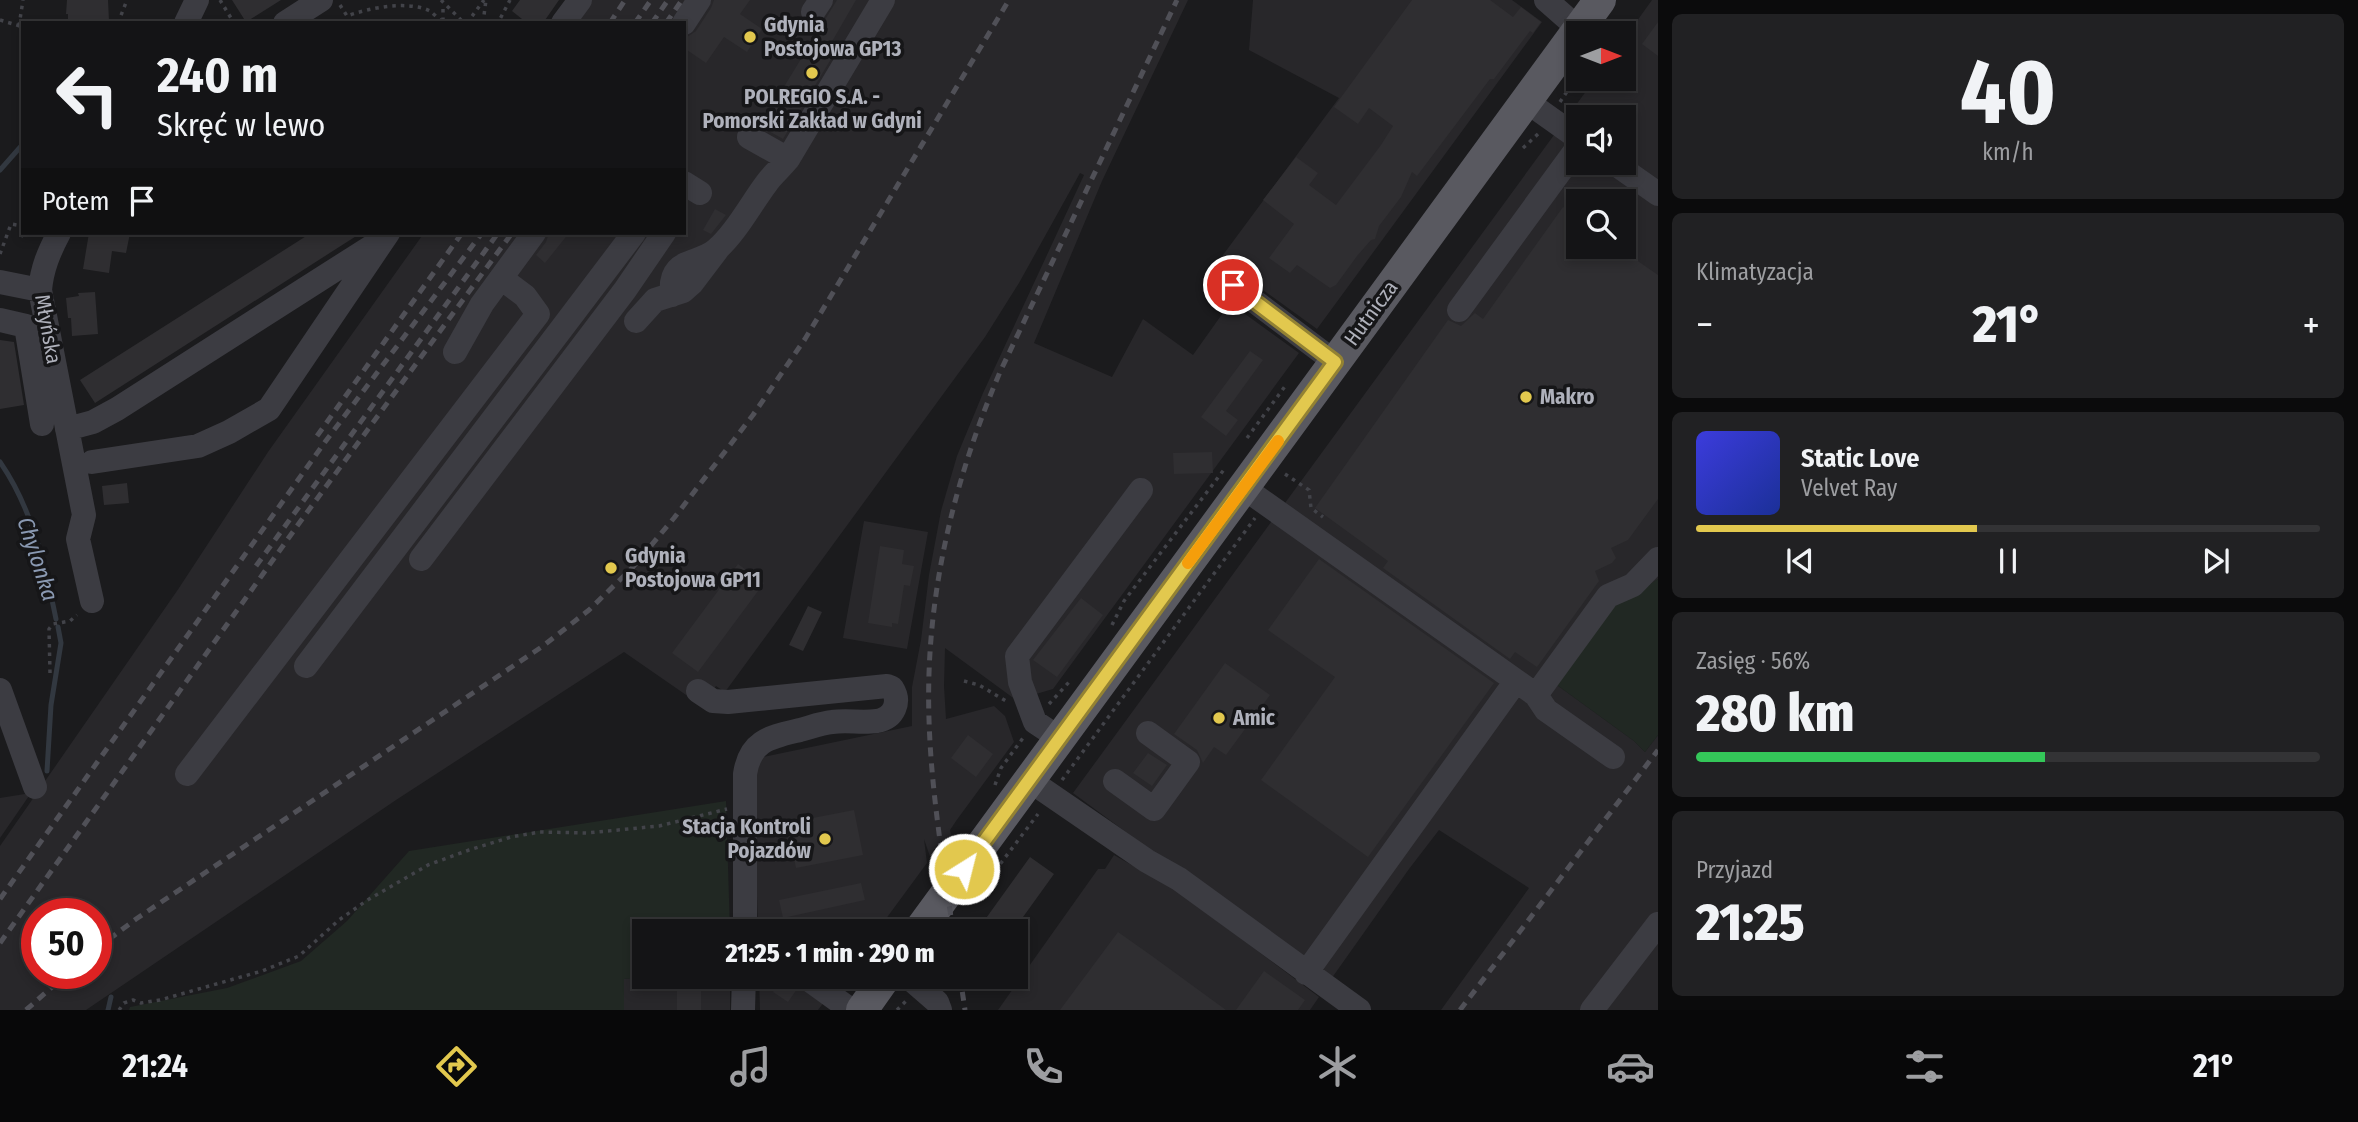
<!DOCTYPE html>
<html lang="pl">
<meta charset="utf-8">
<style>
:root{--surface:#141416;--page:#212123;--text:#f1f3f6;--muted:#9d9ea1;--line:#333335;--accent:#e2c84e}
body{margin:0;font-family:"Fira Sans Condensed",sans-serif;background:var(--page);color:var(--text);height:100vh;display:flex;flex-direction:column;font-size:26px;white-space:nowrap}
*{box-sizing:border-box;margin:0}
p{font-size:23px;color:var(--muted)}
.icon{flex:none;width:38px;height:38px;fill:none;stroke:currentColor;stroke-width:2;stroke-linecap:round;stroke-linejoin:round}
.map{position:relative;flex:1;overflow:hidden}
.drawer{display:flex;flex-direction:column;gap:14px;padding:14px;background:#0b0b0c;width:700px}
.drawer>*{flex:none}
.guide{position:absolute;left:21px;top:21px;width:665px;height:214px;border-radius:0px;box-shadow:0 4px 10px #0003,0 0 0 2px var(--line);background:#141416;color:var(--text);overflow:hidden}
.needle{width:46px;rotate:90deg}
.controls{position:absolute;left:1566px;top:21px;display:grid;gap:14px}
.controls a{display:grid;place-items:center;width:70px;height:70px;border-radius:0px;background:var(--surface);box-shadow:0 4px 10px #0003,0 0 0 2px var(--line);font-size:35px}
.speed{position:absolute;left:21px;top:898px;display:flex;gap:14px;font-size:35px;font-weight:700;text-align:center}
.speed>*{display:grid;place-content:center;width:91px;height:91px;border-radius:50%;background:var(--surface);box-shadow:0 4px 10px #0003,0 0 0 2px var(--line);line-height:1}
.speed .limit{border:10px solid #d22;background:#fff;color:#111}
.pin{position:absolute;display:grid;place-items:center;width:60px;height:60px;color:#fff;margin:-30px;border:4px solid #fff;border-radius:50%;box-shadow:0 2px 7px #0007}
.me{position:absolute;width:77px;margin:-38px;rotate:36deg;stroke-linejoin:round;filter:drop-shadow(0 0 5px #0008)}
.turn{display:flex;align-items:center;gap:24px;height:147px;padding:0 21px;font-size:32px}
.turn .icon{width:91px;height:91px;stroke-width:2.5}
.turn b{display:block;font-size:49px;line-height:60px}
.then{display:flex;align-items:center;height:66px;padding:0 21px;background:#0003;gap:14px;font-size:26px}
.big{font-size:52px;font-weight:800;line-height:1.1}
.drawer .card{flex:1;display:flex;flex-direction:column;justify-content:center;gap:10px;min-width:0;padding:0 24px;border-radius:10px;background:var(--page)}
.drawer .dial{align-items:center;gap:0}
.dial b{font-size:91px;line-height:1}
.song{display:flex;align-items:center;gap:21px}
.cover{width:84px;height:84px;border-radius:10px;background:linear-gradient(135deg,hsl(240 70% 55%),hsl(230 70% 35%))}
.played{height:7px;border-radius:4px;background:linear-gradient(90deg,var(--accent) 45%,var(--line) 45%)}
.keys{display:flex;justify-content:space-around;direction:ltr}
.heat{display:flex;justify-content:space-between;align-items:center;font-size:38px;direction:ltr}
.charge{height:10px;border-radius:5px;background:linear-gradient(90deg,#34c759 56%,var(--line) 0)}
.trip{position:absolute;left:632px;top:919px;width:396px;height:70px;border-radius:0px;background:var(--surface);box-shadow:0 4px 10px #0003,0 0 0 2px var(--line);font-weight:800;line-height:70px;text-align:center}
.tabs{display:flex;height:112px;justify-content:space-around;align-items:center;background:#080809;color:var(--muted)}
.tabs .icon{width:49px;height:49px}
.tabs .selected{color:var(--accent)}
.tabs b{font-size:32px;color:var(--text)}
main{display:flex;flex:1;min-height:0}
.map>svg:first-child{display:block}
.built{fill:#28272a;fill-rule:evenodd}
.green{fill:#212823}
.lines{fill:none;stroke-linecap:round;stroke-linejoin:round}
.stream{stroke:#323840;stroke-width:5}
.building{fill:#2f2e31}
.path{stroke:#424349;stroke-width:3.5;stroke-dasharray:3.5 5;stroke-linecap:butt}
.minor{stroke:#3c3c42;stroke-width:24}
.major{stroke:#595960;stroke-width:32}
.rail{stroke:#505057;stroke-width:5;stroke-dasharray:9 7;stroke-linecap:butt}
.route-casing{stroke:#938233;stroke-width:18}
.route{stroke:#e2c84e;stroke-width:12}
.slow{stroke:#f59e0b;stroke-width:12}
.poi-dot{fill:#e2c84e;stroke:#161618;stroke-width:2.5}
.labels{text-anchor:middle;stroke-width:7;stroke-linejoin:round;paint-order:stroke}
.poi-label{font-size:21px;font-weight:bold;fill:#afb1bb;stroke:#161618;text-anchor:start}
.street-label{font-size:21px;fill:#afb1bb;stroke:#161618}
.water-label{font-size:23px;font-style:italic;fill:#8a99b2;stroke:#161618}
</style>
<main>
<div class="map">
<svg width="1658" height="1010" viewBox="0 0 1658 1010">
<rect width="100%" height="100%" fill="#1b1b1d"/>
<path class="built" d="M591 0H1188L1102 181 1034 343 1112 377 1143 319 1193 355 1230 303 1299 353 1053 689 1016 700 945 648 944 686 946 719 994 706 1005 716 1014 742 956 821 950 830 953 845 935 871 924 839 927 863 877 931H758L753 759 912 726V687L921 640 929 575 941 511 957 456 983 393 1084 175 1080 173 1019 283 985 337 725 692 716 686 702 706 624 652 396 800 86 1010H0V846L179 588 268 452 424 233H684V23H575ZM37 914H96V973H37Z
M1253 0H1512L1542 22 1317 329 1220 259 1339 98 1249 50Z
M1652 0H1658V579L1557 685 1634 741 1645 752 1658 735V1010H1441L1529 888 1439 830 1409 869 1329 982 1073 793 1595 79H1624V39ZM1578 117H1624V163H1578ZM1578 201H1624V247H1578Z
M864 521 928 532 907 649 843 638Z
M31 793 0 838V798Z
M1114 855 1176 890 1319 997 1310 1010H998L1098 869H1105Z
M646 976 730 977V1010H624V979Z
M759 977H843L818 1010H760Z"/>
<path class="green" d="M1658 579V735L1645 752 1634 741 1557 685 1612 607Z
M726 801 730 931H644V976L646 977 624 979V1010H129L130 1007 227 988 301 961 347 921 409 851Z"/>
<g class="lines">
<path class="stream" d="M0 170 23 144
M0 462C32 508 45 565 56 619
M47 771 51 705 61 643 58 627
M108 1010 111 997"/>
</g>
<path class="building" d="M67 0H108L109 21H100V23L68 21V14H66Z
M232 0H281L246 22Z
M520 0H559L543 23H527L512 11Z
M714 0H750L740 14 762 29 747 52 724 37 706 63 684 48V39L696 31 711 8Z
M837 0H856L830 45 837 49 783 139 760 126Z
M1412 0H1490L1513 17 1521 7 1541 22 1533 33 1530 31 1494 79H1490L1417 176 1412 172 1401 197 1379 226 1375 239 1371 240 1357 256 1336 285 1330 288 1297 265 1290 273 1269 258 1294 224 1263 200 1296 157 1318 173 1309 185 1336 205 1381 145 1393 126 1369 108 1358 124 1334 107Z
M1658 22V56L1642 44Z
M1563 207 1578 218V247H1638L1632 257 1658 275V499L1628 540 1611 548 1616 558 1612 563 1595 571 1599 581 1537 667 1515 652 1510 659 1383 568 1388 561 1315 508 1448 320 1461 326 1475 313 1483 319Z
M715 209 726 215 711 234 703 230Z
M89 233H130L126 253 112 251 109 273 83 269Z
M311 233H361L95 403 80 380Z
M549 233H569L545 263 536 255 546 242Z
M95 292 98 334 72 336 71 318H68L66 298 79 296 78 293Z
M0 340 14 342 24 405 0 409Z
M1250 351 1263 360 1226 411 1238 420 1226 436 1201 417Z
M1212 452 1213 473 1174 474 1173 453Z
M127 483 129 503 104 505 102 486Z
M880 546 904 550 902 564 914 566 910 586 904 585 898 624 892 623V627L868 623Z
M1319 559 1494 683 1368 857 1261 780 1335 677 1268 630Z
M738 564 764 583 698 672 672 653Z
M1081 598 1103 615 1057 677 1033 660Z
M808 606 822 612 803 651 789 645Z
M1225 663 1270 695 1226 755 1214 747 1203 763 1197 750 1174 734Z
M968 735 993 754 976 777 951 758Z
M1148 753 1167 765 1152 786 1133 773Z
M854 810 863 855 796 868 787 823Z
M1030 857 1054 874 1013 931H998L984 921Z
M861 883 865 900 783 918 779 900Z
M1118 932 1152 956 1226 1010H1060Z
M1264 971 1305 1000 1298 1010H1236Z
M784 976H789L791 983 797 989 788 1002 773 992Z
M677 981H701V1010H677Z"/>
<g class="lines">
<path class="path" d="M220 0 234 23
M441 0 464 23
M340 5 347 16C369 8 408 0 430 11 434 14 438 19 443 22
M0 20 23 27
M443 21V4
M118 23 127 0
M467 23 484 0
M483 23 486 0
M494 23 500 19 510 0
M19 26 23 0
M1560 102 1578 75
M1523 148 1538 134
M21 237 23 232
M0 254 11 224 23 226
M1247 438 1286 385
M1285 474 1309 490 1311 508 1323 517
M1112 625 1124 601 1226 467
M50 673 49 629 53 624 70 621 77 615
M964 681 979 685 1006 701
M1049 704 1070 681
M1062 780 1255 518
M995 785 1001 768 1023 738
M985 884 1038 814
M119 1010 124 1003 133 1000 141 1003 160 1000 262 971 299 956 339 920 366 901 428 865 469 850 511 837 540 832 587 833 659 826 727 809
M897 1010 906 1001"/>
<path class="minor" d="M1546 0 1579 29
M813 12 821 0
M186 23 197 0
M285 23 321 0
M563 23 580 0
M684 23 699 0
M1526 101 1578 138
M749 137 788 159
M1614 163 1658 194
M684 183 700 193
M59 233C49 252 42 268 40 290L84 515 78 539 92 601
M0 282 40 290
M1233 285 1335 362
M672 295C668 257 697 266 716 250 735 234 751 204 766 184 772 175 781 168 788 159L883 0
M1459 310 1578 147
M0 320 26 326 42 424
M636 321 655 300 683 291 692 283 717 250
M455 352 482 304 534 233
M67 429 93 422 117 409 374 245
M92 462 198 446 229 432 269 409 388 233
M1244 488 1536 695 1546 710 1613 757
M421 559 625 290 664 233
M306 666 634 233
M0 690 35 787
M698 691 713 701 728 702 887 686 892 688C901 702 894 718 877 721 862 723 847 720 832 722 822 723 811 727 800 730 771 737 750 740 745 774V931
M1536 695 1608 596 1633 585 1658 559
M1059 738 1035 722 1020 682 1017 656 1141 490
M187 774 538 314 525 296 501 278
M1029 780 1147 861 1179 879 1359 1010
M1115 781 1154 809 1188 762 1148 733
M1306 973 1516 681
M804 976 851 1010
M907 976 937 1002 940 1010
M743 1010 744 976
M1592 1010 1658 924"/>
<path class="major" d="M919 931 1600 0
M862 1010 886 976"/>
<path class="rail" d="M610 23 625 0
M635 23 651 0
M652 23 668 0
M666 23 682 0
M317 436 462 233
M256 566 498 233
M0 899 325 442 482 233
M953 931C943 861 931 790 929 719 925 599 953 482 1000 372L1177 0
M0 943 300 522 512 233
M96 949 136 919 543 646 589 610 633 567 674 518 753 415 805 339 1009 0
M960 976 965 1010
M26 1010 68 973
M1460 1010 1658 750"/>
</g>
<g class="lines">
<g class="route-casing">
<path id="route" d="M964 869 1335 362 1233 285"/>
</g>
<use href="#route" class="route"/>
<path class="slow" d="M1188 563 1278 441"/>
</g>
<g class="poi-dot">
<circle cx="750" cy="37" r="7"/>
<circle cx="812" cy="73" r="7"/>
<circle cx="1526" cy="397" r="7"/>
<circle cx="611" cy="568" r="7"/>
<circle cx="1219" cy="718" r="7"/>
<circle cx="825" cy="839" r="7"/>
</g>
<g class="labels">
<g class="poi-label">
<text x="764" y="32">Gdynia<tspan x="764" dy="24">Postojowa GP13</tspan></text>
<text x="812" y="104" text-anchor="middle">POLREGIO S.A. -<tspan x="812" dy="24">Pomorski Zakład w Gdyni</tspan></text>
<text x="1540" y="404">Makro</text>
<text x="625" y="563">Gdynia<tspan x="625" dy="24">Postojowa GP11</tspan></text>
<text x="1233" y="725">Amic</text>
<text x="811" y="834" text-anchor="end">Stacja Kontroli<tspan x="811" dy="24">Pojazdów</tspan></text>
</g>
<g class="street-label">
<text transform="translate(1371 313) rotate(-54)" y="7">Hutnicza</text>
<text transform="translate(48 329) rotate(80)" y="7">Młyńska</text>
</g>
<g class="water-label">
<text transform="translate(38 559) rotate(72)" y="8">Chylonka</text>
</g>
</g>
</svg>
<div class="controls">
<a><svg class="needle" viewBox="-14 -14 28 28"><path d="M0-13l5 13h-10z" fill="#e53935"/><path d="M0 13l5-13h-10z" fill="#9d9ea1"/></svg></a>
<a><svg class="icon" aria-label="sound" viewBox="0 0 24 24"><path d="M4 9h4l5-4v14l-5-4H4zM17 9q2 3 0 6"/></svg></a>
<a><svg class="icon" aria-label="search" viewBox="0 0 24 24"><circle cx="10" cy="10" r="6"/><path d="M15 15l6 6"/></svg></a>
</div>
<div class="speed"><div class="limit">50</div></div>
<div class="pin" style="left:1233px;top:285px;background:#d93025"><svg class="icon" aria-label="arrive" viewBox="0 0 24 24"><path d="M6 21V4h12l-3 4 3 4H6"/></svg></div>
<svg class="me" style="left:964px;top:869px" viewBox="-20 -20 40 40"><circle r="17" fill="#e2c84e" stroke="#fff" stroke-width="3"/><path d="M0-11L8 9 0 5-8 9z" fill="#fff"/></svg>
<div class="trip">21:25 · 1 min · 290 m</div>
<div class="guide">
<div class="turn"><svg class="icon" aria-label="left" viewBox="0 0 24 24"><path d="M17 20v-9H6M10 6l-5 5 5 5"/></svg><div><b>240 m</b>Skręć w lewo</div></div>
<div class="then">Potem<svg class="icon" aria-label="arrive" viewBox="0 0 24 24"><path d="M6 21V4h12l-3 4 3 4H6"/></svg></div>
</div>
</div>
<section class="drawer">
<div class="card dial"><b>40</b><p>km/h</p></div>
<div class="card"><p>Klimatyzacja</p>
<div class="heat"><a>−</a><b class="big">21°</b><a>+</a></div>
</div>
<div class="card">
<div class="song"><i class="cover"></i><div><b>Static Love</b><p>Velvet Ray</p></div></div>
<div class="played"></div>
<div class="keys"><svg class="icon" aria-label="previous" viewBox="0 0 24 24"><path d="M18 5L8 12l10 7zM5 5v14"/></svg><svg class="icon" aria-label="pause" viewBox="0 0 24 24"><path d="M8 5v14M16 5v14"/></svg><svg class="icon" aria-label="next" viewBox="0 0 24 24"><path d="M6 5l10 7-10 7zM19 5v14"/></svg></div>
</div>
<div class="card"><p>Zasięg · 56%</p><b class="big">280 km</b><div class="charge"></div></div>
<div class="card"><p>Przyjazd</p><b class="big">21:25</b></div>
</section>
</main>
<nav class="tabs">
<b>21:24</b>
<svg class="icon selected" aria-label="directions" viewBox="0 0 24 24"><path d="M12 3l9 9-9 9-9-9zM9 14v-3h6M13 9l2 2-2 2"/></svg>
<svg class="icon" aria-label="music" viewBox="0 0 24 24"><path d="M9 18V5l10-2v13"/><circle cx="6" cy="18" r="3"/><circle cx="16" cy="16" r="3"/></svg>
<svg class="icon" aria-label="phone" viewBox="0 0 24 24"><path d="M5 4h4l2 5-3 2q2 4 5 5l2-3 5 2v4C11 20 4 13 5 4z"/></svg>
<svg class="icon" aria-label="climate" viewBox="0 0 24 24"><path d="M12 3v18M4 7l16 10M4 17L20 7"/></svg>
<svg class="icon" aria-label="car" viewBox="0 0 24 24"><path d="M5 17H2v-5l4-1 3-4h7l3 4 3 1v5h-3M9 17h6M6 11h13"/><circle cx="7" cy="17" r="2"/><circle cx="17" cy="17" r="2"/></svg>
<svg class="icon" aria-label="filters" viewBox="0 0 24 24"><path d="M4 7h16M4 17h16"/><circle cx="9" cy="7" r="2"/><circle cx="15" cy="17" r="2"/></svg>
<b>21°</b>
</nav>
